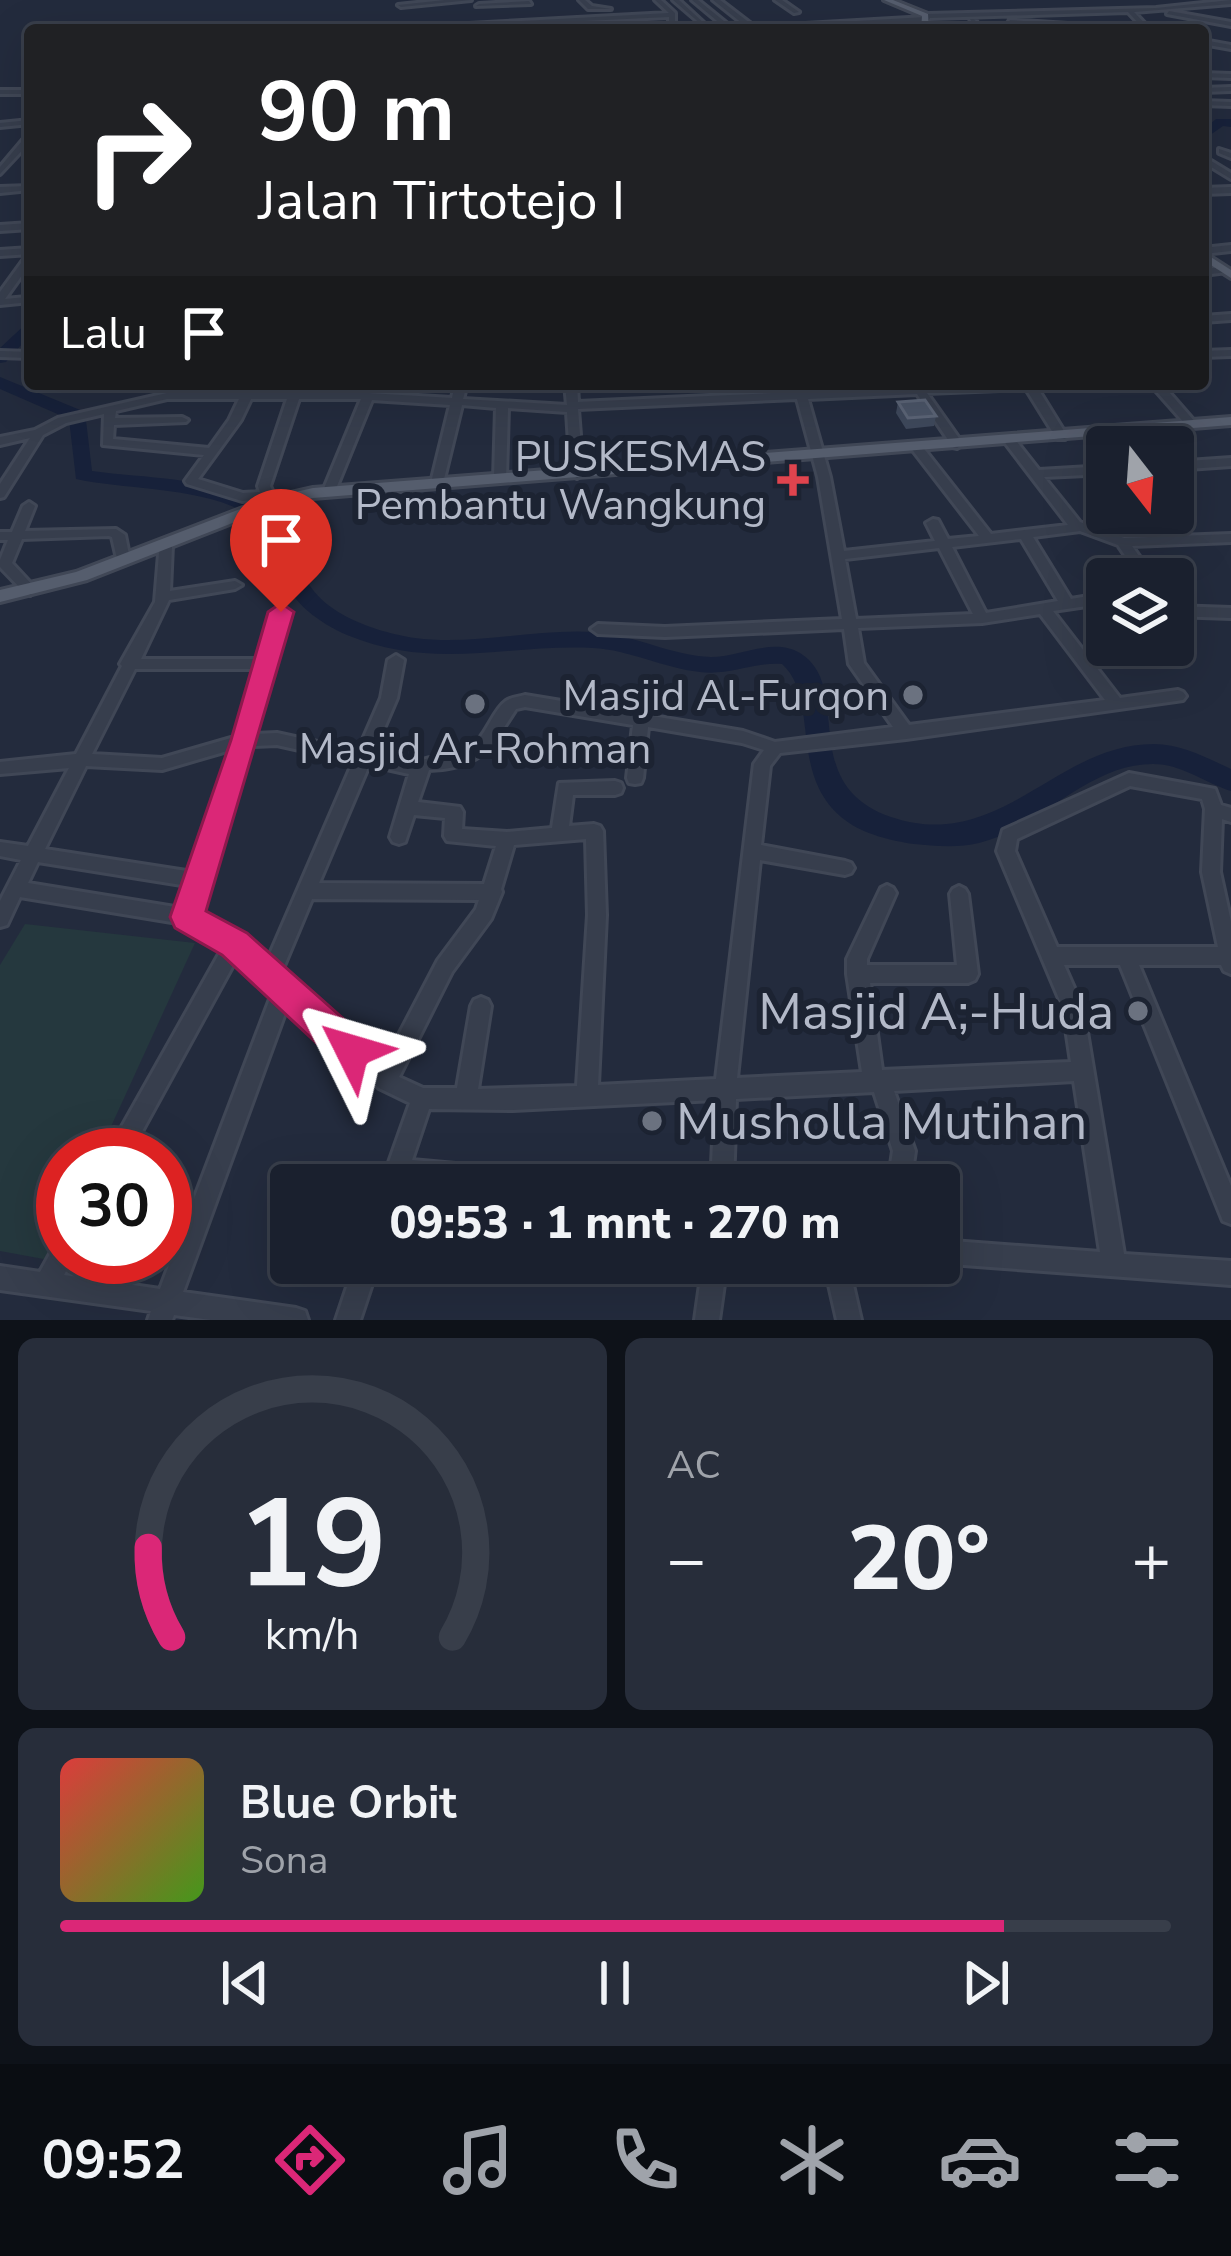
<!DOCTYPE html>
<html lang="id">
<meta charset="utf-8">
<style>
:root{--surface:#1a202e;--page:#272d3a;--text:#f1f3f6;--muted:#9fa3aa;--line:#383e4a;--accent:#db2777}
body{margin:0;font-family:"Nunito Sans",sans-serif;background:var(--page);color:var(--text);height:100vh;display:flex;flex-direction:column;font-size:45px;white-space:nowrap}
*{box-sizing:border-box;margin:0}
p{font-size:39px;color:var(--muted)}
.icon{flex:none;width:66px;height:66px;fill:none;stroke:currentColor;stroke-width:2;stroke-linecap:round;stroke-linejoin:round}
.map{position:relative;height:1320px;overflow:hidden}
.details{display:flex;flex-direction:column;gap:18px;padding:18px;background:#0e1219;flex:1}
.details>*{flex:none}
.top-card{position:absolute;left:24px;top:24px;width:1185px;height:366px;border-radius:12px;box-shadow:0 12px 48px #0002,0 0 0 3px var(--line);background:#202124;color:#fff;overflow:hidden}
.needle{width:78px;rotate:163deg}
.tools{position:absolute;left:1086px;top:426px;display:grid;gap:24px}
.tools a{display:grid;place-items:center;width:108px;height:108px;border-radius:12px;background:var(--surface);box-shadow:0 12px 48px #0002,0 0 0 3px var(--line);font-size:60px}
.speed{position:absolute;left:36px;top:1128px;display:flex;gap:24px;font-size:60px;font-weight:700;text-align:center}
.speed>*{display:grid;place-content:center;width:156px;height:156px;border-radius:50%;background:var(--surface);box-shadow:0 12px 48px #0002,0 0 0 3px var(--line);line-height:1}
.speed .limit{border:18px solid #d22;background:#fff;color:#111}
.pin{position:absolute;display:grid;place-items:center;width:102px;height:102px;color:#fff;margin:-123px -51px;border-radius:50% 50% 50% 0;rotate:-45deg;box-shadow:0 0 12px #0007}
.pin .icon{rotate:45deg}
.me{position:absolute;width:132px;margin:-66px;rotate:310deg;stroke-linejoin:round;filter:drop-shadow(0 0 9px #0008)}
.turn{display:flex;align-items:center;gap:42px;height:252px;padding:0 36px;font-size:54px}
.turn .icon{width:156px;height:156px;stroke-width:2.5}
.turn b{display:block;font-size:84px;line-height:102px}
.then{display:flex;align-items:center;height:114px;padding:0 36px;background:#0003;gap:24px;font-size:45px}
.big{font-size:90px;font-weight:800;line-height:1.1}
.details .card{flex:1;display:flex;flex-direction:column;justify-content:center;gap:18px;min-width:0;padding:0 42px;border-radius:18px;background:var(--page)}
.details .dial{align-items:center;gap:0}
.dial svg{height:312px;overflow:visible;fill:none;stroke:var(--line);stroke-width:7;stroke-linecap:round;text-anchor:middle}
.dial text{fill:var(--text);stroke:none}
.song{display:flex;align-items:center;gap:36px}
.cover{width:144px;height:144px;border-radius:18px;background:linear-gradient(135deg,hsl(0 70% 55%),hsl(100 70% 35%))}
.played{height:12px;border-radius:6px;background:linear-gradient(90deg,var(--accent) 85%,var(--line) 85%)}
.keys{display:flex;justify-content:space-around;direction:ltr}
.heat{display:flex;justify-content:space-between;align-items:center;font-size:66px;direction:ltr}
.details .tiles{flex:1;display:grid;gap:18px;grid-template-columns:1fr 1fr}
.card:last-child{grid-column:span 2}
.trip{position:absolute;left:270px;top:1164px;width:690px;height:120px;border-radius:12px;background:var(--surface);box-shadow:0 12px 48px #0002,0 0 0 3px var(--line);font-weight:800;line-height:120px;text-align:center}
.tabs{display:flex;height:192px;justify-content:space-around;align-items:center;background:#0a0d12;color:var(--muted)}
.tabs .icon{width:84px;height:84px}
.tabs .current{color:var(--accent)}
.tabs b{font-size:54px;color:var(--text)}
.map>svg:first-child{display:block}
.green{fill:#25383e}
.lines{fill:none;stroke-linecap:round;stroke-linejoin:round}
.river{fill:#17213a;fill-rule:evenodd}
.minor-casing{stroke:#404756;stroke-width:6}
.major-casing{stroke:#404756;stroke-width:6}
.minor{fill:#373e4d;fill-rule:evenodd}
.major{fill:#555d6d;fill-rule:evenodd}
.wall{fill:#3e485b}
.building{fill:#4a5467;stroke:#5b6476;stroke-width:3}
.route{fill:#db2777;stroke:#8e194d;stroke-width:3}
.health-dot{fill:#e0444e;stroke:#1c2332;stroke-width:4.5}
.worship-dot{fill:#6b7280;stroke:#1c2332;stroke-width:4.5}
.labels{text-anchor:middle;stroke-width:12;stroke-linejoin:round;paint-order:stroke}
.poi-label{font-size:42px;fill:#b3b9c8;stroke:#1c2332;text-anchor:end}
.near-poi-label{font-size:51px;fill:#b3b9c8;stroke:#1c2332;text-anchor:end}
</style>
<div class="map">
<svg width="1231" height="1320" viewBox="0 0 1231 1320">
<rect width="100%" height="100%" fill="#232b3d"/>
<path class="green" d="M25 924 195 943 98 1155H63V1230L49 1260 0 1251V965Z"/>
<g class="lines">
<path class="river" d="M1216 119H1231V127L1223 126 1203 140V130Z
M30 320V335L6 362 0 363V348Z
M0 377 85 412 92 471C150 479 218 476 268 511 296 531 293 542 303 571 316 613 376 632 415 638 475 646 536 628 596 632 635 635 672 656 711 657 740 657 773 637 800 653 855 687 795 784 891 817 1000 854 1055 744 1154 744 1181 744 1207 758 1231 769V791C1205 783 1182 764 1153 764 1087 764 1040 828 979 843 958 848 935 846 914 844 892 841 863 834 845 820 787 776 821 699 782 664 754 662 728 676 700 672 663 668 630 650 593 648 505 644 434 671 347 635 320 623 292 604 282 574 278 563 280 549 274 538 239 484 132 492 76 479L69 419 0 389Z"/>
<g class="minor-casing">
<path id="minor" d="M445 0H471L401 7 398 5Z
M579 0H585L592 6 611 9H588Z
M655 0H661L675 13V30H669V17L435 28 432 26 669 13Z
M673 0H679L706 25H702Z
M692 0H698L735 30H728Z
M713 0H720L755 27 926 17 928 14 1156 8 1231 0V4L1134 12 1151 30H1145L1128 12 930 18 928 21 739 30 748 28Z
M775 0H782L799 12 794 13Z
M529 1 531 4 476 6 479 4Z
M1169 11 1231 22V26L1167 14Z
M970 19H974L983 30H977Z
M1010 20 1127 28 1130 30 1008 23Z
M908 28 928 30H905Z
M1203 40 1231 45V49L1203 44Z
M1203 73 1231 74V78L1203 77Z
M1231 87V91L1203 92V88Z
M0 90H30V94H0Z
M1203 101 1231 102V106L1203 105Z
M30 120V124L0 127V123Z
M27 135H30V142L0 174V167Z
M1219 149 1231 153V158L1219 153Z
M1203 156 1231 173V179L1203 162Z
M30 186V190L0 193V187Z
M1231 187V193L1203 194V188Z
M30 223V229L0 231V225Z
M1231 245V251L1203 254V248Z
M30 248V254L0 256V250Z
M30 254V264L5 299 27 297 30 298V302L0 305V292L27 255Z
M1224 267 1229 270 1227 272 1203 275V269Z
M1231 314V320L1203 322V316Z
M1231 350V356L1203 357V351Z
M0 351 30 352V358L0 357Z
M292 384H304L301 393H368L452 398 455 384H467L463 399 567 405 565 384H577L578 402 795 392 792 384H804L806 392 912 387 913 384H921L923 387 1035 384 1067 436 1065 439H1057L1026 389 927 393 963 444 957 448 953 447 917 394 808 399 830 477 844 551 935 541 926 523 933 519 938 520 948 539 979 536 911 448 917 444 921 445 991 534 1068 525 1003 440 1009 436 1013 437 1039 470 1107 466V474L1044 477 1080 522 1124 538 1231 534V542L1132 546 1155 579H1141L1118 545 1080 531 1033 537 1071 599 1107 593V603L1053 611 1120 698 1178 690 1183 692 1186 696 1183 700 906 739 780 753 770 766 761 845 845 861 851 863 854 868 851 873 845 875 760 860 737 1078 862 1072 847 974V959L881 888 887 885 893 888 896 893 867 959V965H957L950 894 953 889 959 886 965 889 968 894 978 974 975 980 968 983H870L882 1070 1071 1062 1063 1008 997 851 1003 830 1129 773 1215 789 1221 805 1231 808V822L1222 819 1220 872 1231 922V974L1224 971 1221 965H1139L1231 1186V1224L1223 1221 1120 965H1064L1083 1008 1124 1254 1231 1261V1285L937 1263 939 1240 1100 1252 1074 1081 894 1091 915 1151 910 1185H888L893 1151 874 1092 736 1099 733 1185H711L715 1100 513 1110 429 1109 412 1160 565 1174 573 1177 576 1185H440L404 1182 403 1185H381L410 1103 379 1088 288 1005 183 1292 296 1308 305 1311 308 1320H211L174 1315 172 1320H148L151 1311 0 1290V1266L40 1272 55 1245 63 1241V1257H73L64 1275 160 1289 273 991C261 982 250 970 237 958L129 1155H106L223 947 184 924 20 897 7 925 0 927V901L21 860 0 856V842L28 846 69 768 0 774V762L76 754 122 666 120 664 155 602 160 542 165 541 172 545 170 591 235 581 242 585 235 589 169 600 141 659H260L274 612 281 607 288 612 255 734 277 733 358 751 381 698 388 660 396 655 404 660 397 698 373 754 416 763C432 753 454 761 471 748 486 736 493 710 506 701 512 697 519 697 525 695L743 731 775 742 893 727 849 664 844 629 665 637 598 634 591 629 598 624 665 627 842 619 818 477 797 399 578 409 583 474 577 478 571 474 567 412 508 408 506 479 500 483 494 479 496 408 462 405 443 483 437 487 431 483 450 405 372 400 335 491 329 495 323 491 361 399H299L270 486 276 499 270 503 264 499 242 501 187 484 185 481 204 455 103 445 104 414 66 423 43 435 4 497 0 498V484L30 438 0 445V437L35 430 58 418 167 393H290ZM167 399H239L229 420 209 448 113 439 114 425 186 422 188 420 182 417 115 418 116 411ZM251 399H287L258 486 260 492 243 493 198 479 241 420ZM1021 539 1058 601 986 613 952 547ZM939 548 973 614 856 619 845 559ZM1040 614 1105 700 909 725 864 663 858 628 982 623ZM135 669H257L238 736 162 758 92 754ZM525 707 633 725 627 778 629 783 635 784 641 783 643 778 648 727 742 743 764 750 754 764 716 1079 598 1085 606 915 603 831 600 826 594 824 569 826 573 795H615L621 793 623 788 621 783 615 781 559 783 552 828 507 832 462 829 463 812 460 807 418 802 429 770C481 768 490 749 516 709ZM277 745 353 762 267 961 242 938 197 913 251 746ZM234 749 193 872 45 849 86 766 162 770ZM369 765 409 774 390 837 393 842 399 844 405 842 414 815 445 818 444 836 447 841 496 846 484 884 319 883ZM1130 786 1202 799 1205 809 1202 872 1218 947H1057L1015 851 1017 839ZM586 839 588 915 577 1086 478 1089 491 1006 488 1000 481 997 474 1000 471 1006 457 1088H423L399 1077 452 972 491 919 502 892 501 889 514 845ZM38 862 188 886 181 908 28 883ZM312 899 479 900 476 909 438 960 383 1065 281 973Z
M1150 384H1162L1195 422V426H1187Z
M1119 427 1123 429 1140 447H1127L1113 431Z
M1231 458V466L1173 470V462Z
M29 502 35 506 25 531 116 529 125 535 130 560 128 563H118L112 537 109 536 22 539 12 563 37 590 30 595 25 593 0 567V560L8 540H0V532H12L23 506Z
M1173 606 1231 608V618L1173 616Z
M355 1263H379L360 1320H336Z
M703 1263H727L719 1320H695Z
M824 1263H848L861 1320H837Z"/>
</g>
<g class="major-casing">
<path id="major" d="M884 0H893L928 14 929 30H921L922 16Z
M1203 252 1231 270V278L1203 260Z
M1231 417V425L313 498 278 505 87 580 0 602V590L76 572 269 498 313 488Z"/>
</g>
<use href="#minor" class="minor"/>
<use href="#major" class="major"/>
</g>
<path class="wall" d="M898 402 936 416 934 426 906 429 896 413Z"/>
<path class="building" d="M925 400 936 416 908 418 898 402Z"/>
<path class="route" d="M281 603 294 612 206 911 247 933 365 1038 370 1051 365 1063 352 1069 338 1063 222 955 175 928 170 917 231 740 268 612Z"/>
<path class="health-dot" d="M787 462h12v12h12v12h-12v12h-12v-12h-12v-12h12z"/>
<g class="worship-dot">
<circle cx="913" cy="695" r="12"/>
<circle cx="475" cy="704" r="12"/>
<circle cx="1138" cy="1011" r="12"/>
<circle cx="652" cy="1121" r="12"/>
</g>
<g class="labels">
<g class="poi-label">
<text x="766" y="471">PUSKESMAS<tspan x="766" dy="48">Pembantu Wangkung</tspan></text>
<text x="889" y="710">Masjid Al-Furqon</text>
<text x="475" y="763" text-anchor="middle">Masjid Ar-Rohman</text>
</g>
<g class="near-poi-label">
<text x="1114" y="1029">Masjid A;-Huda</text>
<text x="676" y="1139" text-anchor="start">Musholla Mutihan</text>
</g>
</g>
</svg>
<div class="tools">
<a><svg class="needle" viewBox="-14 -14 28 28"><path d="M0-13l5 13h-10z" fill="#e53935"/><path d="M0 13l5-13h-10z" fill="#9fa3aa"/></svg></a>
<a><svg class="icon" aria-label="layers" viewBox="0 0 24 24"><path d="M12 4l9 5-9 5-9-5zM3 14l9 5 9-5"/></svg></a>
</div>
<div class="speed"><div class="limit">30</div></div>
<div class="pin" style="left:281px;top:612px;background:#d93025"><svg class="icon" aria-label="arrive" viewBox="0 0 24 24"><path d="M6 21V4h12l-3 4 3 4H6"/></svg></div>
<svg class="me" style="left:352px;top:1051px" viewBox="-20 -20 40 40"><path d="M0-17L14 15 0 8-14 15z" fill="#db2777" stroke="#fff" stroke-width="4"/></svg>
<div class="trip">09:53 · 1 mnt · 270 m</div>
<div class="top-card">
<div class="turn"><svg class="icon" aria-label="right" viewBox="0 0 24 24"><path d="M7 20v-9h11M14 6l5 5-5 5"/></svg><div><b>90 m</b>Jalan Tirtotejo I</div></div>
<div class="then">Lalu<svg class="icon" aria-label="arrive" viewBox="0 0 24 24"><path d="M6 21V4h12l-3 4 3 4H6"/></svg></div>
</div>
</div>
<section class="details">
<div class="tiles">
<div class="card dial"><svg viewBox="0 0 100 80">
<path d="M14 69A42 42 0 1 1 86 69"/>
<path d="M14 69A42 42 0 0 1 8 46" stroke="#db2777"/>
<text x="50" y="56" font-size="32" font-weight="700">19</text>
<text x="50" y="72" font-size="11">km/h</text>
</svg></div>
<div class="card"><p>AC</p>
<div class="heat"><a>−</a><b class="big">20°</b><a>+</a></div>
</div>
<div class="card">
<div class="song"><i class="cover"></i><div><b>Blue Orbit</b><p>Sona</p></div></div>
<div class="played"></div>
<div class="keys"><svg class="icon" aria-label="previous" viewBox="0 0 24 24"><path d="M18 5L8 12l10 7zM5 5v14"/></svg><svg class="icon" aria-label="pause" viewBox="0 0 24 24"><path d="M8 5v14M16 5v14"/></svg><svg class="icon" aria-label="next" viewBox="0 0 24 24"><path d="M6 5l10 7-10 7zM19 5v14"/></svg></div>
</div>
</div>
</section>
<nav class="tabs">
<b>09:52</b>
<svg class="icon current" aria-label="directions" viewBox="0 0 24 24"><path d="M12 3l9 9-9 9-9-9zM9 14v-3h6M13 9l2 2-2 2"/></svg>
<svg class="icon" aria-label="music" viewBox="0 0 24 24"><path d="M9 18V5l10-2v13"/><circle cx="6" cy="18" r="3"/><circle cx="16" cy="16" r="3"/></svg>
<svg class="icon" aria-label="phone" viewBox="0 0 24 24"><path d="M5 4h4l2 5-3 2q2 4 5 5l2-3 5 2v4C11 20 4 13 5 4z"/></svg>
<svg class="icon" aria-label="climate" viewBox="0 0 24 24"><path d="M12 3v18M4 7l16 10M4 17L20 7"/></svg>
<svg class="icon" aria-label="car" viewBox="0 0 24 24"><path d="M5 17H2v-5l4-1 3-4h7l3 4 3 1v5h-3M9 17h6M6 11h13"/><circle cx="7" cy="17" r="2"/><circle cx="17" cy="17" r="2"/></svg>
<svg class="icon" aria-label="filters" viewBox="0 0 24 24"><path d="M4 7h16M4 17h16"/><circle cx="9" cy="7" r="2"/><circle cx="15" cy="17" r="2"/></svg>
</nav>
